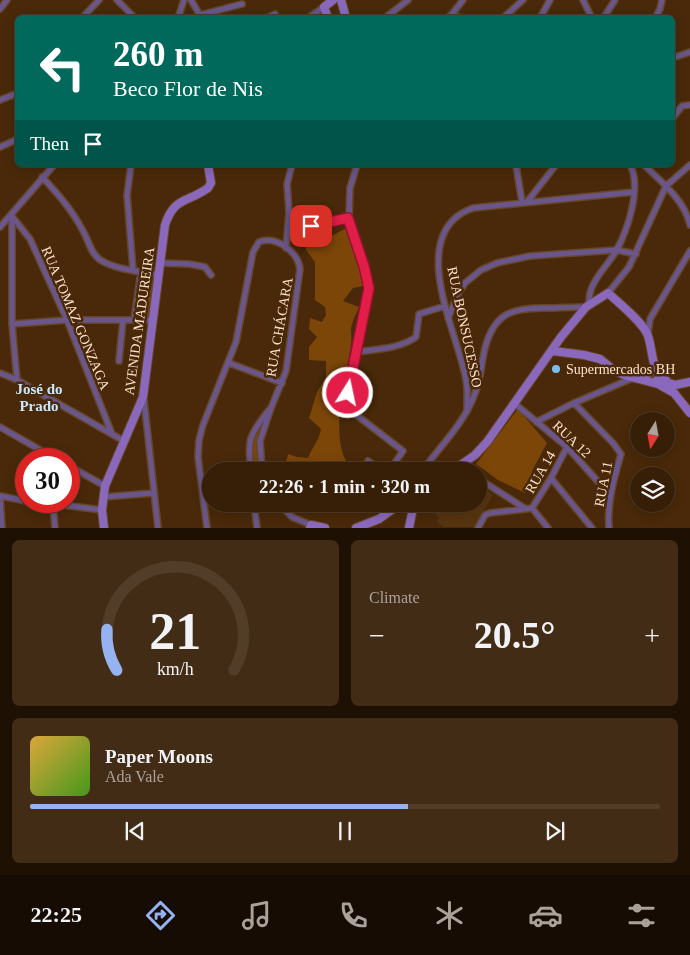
<!DOCTYPE html>
<meta charset="utf-8">
<style>
:root{--surface:#371f07;--page:#422c15;--text:#f1f3f6;--muted:#aaa29b;--line:#513d28;--accent:#95b2f1}
body{margin:0;font-family:"Times New Roman",serif;background:var(--page);color:var(--text);height:100vh;display:flex;flex-direction:column;font-size:19px;white-space:nowrap}
*{box-sizing:border-box;margin:0}
p{font-size:16px;color:var(--muted)}
.icon{flex:none;width:28px;height:28px;fill:none;stroke:currentColor;stroke-width:2;stroke-linecap:round;stroke-linejoin:round}
.map{position:relative;height:528px;overflow:hidden}
.sheet{display:flex;flex-direction:column;gap:12px;padding:12px;background:#1e1104;flex:1}
.sheet>*{flex:none}
.banner{position:absolute;left:15px;top:15px;width:660px;height:152px;border-radius:8px;box-shadow:0 2px 12px #0003,0 0 0 1px var(--line);background:#00695c;color:#fff;overflow:hidden}
.needle{width:32px;rotate:191deg}
.buttons{position:absolute;left:630px;top:412px;display:grid;gap:10px}
.buttons a{display:grid;place-items:center;width:45px;height:45px;border-radius:50%;background:var(--surface);box-shadow:0 2px 12px #0003,0 0 0 1px var(--line);font-size:25px}
.speed{position:absolute;left:15px;top:448px;display:flex;gap:10px;font-size:25px;font-weight:700;text-align:center}
.speed>*{display:grid;place-content:center;width:65px;height:65px;border-radius:50%;background:var(--surface);box-shadow:0 2px 12px #0003,0 0 0 1px var(--line);line-height:1}
.speed .limit{border:8px solid #d22;background:#fff;color:#111}
.pin{position:absolute;display:grid;place-items:center;width:42px;height:42px;color:#fff;margin:-21px;border-radius:10px;box-shadow:0 2px 8px #0006}
.me{position:absolute;width:55px;margin:-28px;rotate:10deg;stroke-linejoin:round;filter:drop-shadow(0 0 4px #0008)}
.turn{display:flex;align-items:center;gap:18px;height:105px;padding:0 15px;font-size:22px}
.turn .icon{width:65px;height:65px;stroke-width:2.5}
.turn b{display:block;font-size:35px;line-height:42px}
.then{display:flex;align-items:center;height:48px;padding:0 15px;background:#0003;gap:10px;font-size:19px}
.big{font-size:38px;font-weight:800;line-height:1.1}
.sheet .card{flex:1;display:flex;flex-direction:column;justify-content:center;gap:8px;min-width:0;padding:0 18px;border-radius:8px;background:var(--page)}
.sheet .dial{align-items:center;gap:0}
.dial svg{height:130px;overflow:visible;fill:none;stroke:var(--line);stroke-width:7;stroke-linecap:round;text-anchor:middle}
.dial text{fill:var(--text);stroke:none}
.song{display:flex;align-items:center;gap:15px}
.cover{width:60px;height:60px;border-radius:8px;background:linear-gradient(135deg,hsl(40 70% 55%),hsl(100 70% 35%))}
.played{height:5px;border-radius:2px;background:linear-gradient(90deg,var(--accent) 60%,var(--line) 60%)}
.keys{display:flex;justify-content:space-around;direction:ltr}
.heat{display:flex;justify-content:space-between;align-items:center;font-size:28px;direction:ltr}
.sheet .tiles{flex:1;display:grid;gap:12px;grid-template-columns:1fr 1fr}
.card:last-child{grid-column:span 2}
.trip{position:absolute;left:202px;top:462px;width:285px;height:50px;border-radius:25px;background:var(--surface);box-shadow:0 2px 12px #0003,0 0 0 1px var(--line);font-weight:800;line-height:50px;text-align:center}
.dock{display:flex;height:80px;justify-content:space-around;align-items:center;background:#160c03;color:var(--muted)}
.dock .icon{width:35px;height:35px}
.dock .on{color:var(--accent)}
.dock b{font-size:22px;color:var(--text)}
.map>svg:first-child{display:block}
.built{fill:#573410}
.green{fill:#7d4609}
.lines{fill:none;stroke-linecap:round;stroke-linejoin:round}
.street-casing{stroke:#664728;stroke-width:8}
.secondary-casing{stroke:#664728;stroke-width:10}
.street{stroke:#6a568b;stroke-width:5}
.secondary{stroke:#8a69bc;stroke-width:8}
.route-casing{stroke:#92132f;stroke-width:12}
.route{stroke:#e11d48;stroke-width:9}
.poi-dot{fill:#74c0f6;stroke:#492909;stroke-width:2}
.labels{text-anchor:middle;stroke-width:5;stroke-linejoin:round;paint-order:stroke}
.street-label{font-size:14px;fill:#fee2cb;stroke:#492909}
.poi-label{font-size:14px;fill:#fee2cb;stroke:#492909;text-anchor:start}
.neighbourhood-label{font-size:15px;font-weight:bold;fill:#cbe6fa;stroke:#492909}
</style>
<div class="map">
<svg width="690" height="528" viewBox="0 0 690 528">
<rect width="100%" height="100%" fill="#492909"/>
<path class="built" d="M479 485 493 495 474 527H444L437 522 439 517 424 505 426 504H479Z"/>
<path class="green" d="M348 227 360 263 363 286 353 288 343 301 359 307C356 314 352 322 351 329 351 334 352 339 351 344 347 377 325 446 354 471H334L327 464 324 471H284L288 454 297 457 308 458C312 447 319 441 321 429L309 418 317 392 326 377V361L309 360V347L317 337 309 329 310 318 322 322 326 315 325 307 315 300V262L306 250V230L313 229 320 237 328 238Z
M142 273 157 276 151 319H135Z
M518 409 547 443 533 469 525 493 498 480 476 464Z
M259 431 257 453 262 471H252L253 436Z"/>
<g class="lines">
<g class="street-casing">
<path id="street" d="M117 0 135 18
M191 0 201 17
M583 0 591 16 594 18
M0 9 7 0
M452 14 461 18
M200 15 242 4
M82 18 99 0
M178 18 184 0
M267 18 275 14
M308 18 324 7
M385 18 408 0
M447 18 452 14 463 0
M503 18 523 0
M540 18 550 0
M601 18 604 17 615 0
M655 18 660 9 662 0
M18 49V52
M672 58 690 52
M0 100 18 93
M672 119 682 106 690 105
M0 147 18 139
M131 165 127 195 133 270
M357 165 350 188 349 218 364 266 369 294 356 352 346 407 403 451 389 471
M516 165 522 202
M644 165C661 181 685 201 690 225
M42 177C61 197 76 215 87 239 90 247 94 257 102 261 118 270 140 271 158 275
M527 202 556 165
M11 215 30 239 67 320 112 434
M12 217V324L17 380
M0 227 54 165
M288 228 311 226 349 218
M286 248 289 212 287 184 292 165
M160 263 189 264 205 267 211 275
M608 293 629 267 666 186 690 165
M589 305C589 300 589 295 591 290 595 276 609 264 616 251 628 230 642 186 630 165
M448 318 459 292 465 283 481 270 497 263 530 256 616 250 636 254
M134 320 141 272
M12 324 67 320H152
M648 334 650 319 690 251
M356 352C377 349 399 349 416 337L419 314 445 306
M119 361 123 320
M229 363 282 383
M0 373 17 380 124 441
M144 400 158 528
M514 403 567 447 610 495
M574 403 613 443 621 454C614 479 607 502 609 528
M467 411C467 400 468 390 466 380 459 337 412 249 459 215 463 212 468 210 473 208L634 192
M536 422 574 403 633 378
M0 427 56 459
M368 461 383 471
M69 466 105 486
M459 466 467 471
M251 471C247 440 249 435 269 410
M422 471C439 448 464 423 474 396 481 381 481 364 485 348 494 314 511 308 544 308 558 308 572 307 586 307
M551 478 592 528
M479 479 526 509 532 508 548 528
M0 496 26 501
M0 497 2 528
M103 497 154 493
M31 501 102 510
M254 504 257 528
M279 504 292 517 311 525
M53 505 55 528
M532 508 551 478 567 447
M207 528 198 457 199 440 203 425 236 342 253 252 259 242C276 235 298 252 300 269L286 371 271 408 260 441 262 471
M478 528 485 515 490 513 526 509"/>
</g>
<g class="secondary-casing">
<path id="secondary" d="M341 0 346 18
M328 18 324 7 333 0
M553 351 584 355 600 359 615 371 627 376 658 384
M634 376 648 374 655 369
M666 382 675 385 690 382
M663 386 666 383V380L661 377 657 380 658 384 674 393
M671 389 690 413
M452 471 475 455 487 442 561 337 586 307 608 293C619 303 644 323 648 336 653 351 651 365 661 377
M104 528 102 510 105 486 143 397 165 225C174 197 187 203 208 188L211 183 208 165
M310 528 311 525 325 528
M356 528 379 519 400 504
M409 528 413 508"/>
</g>
<use href="#street" class="street"/>
<use href="#secondary" class="secondary"/>
</g>
<g class="lines">
<g class="route-casing">
<path id="route" d="M311 226 348 218 364 266 369 288 348 393"/>
</g>
<use href="#route" class="route"/>
</g>
<circle class="poi-dot" cx="556" cy="369" r="5"/>
<g class="labels">
<g class="street-label">
<text transform="translate(76 318) rotate(67)" y="5">RUA TOMAZ GONZAGA</text>
<text transform="translate(139 321) rotate(-82)" y="5">AVENIDA MADUREIRA</text>
<text transform="translate(279 327) rotate(-80)" y="5">RUA CHÁCARA</text>
<text transform="translate(465 327) rotate(78)" y="5">RUA BONSUCESSO</text>
<text transform="translate(572 439) rotate(43)" y="5">RUA 12</text>
<text transform="translate(540 472) rotate(-60)" y="5">RUA 14</text>
<text transform="translate(603 484) rotate(-79)" y="5">RUA 11</text>
</g>
<g class="poi-label">
<text x="566" y="374">Supermercados BH</text>
</g>
<g class="neighbourhood-label">
<text x="39" y="394">José do<tspan x="39" dy="17">Prado</tspan></text>
</g>
</g>
</svg>
<div class="buttons">
<a><svg class="needle" viewBox="-14 -14 28 28"><path d="M0-13l5 13h-10z" fill="#e53935"/><path d="M0 13l5-13h-10z" fill="#aaa29b"/></svg></a>
<a><svg class="icon" aria-label="layers" viewBox="0 0 24 24"><path d="M12 4l9 5-9 5-9-5zM3 14l9 5 9-5"/></svg></a>
</div>
<div class="speed"><div class="limit">30</div></div>
<div class="pin" style="left:311px;top:226px;background:#d93025"><svg class="icon" aria-label="arrive" viewBox="0 0 24 24"><path d="M6 21V4h12l-3 4 3 4H6"/></svg></div>
<svg class="me" style="left:348px;top:393px" viewBox="-20 -20 40 40"><circle r="17" fill="#e11d48" stroke="#fff" stroke-width="3"/><path d="M0-11L8 9 0 5-8 9z" fill="#fff"/></svg>
<div class="trip">22:26 · 1 min · 320 m</div>
<div class="banner">
<div class="turn"><svg class="icon" aria-label="left" viewBox="0 0 24 24"><path d="M17 20v-9H6M10 6l-5 5 5 5"/></svg><div><b>260 m</b>Beco Flor de Nis</div></div>
<div class="then">Then<svg class="icon" aria-label="arrive" viewBox="0 0 24 24"><path d="M6 21V4h12l-3 4 3 4H6"/></svg></div>
</div>
</div>
<section class="sheet">
<div class="tiles">
<div class="card dial"><svg viewBox="0 0 100 80">
<path d="M14 69A42 42 0 1 1 86 69"/>
<path d="M14 69A42 42 0 0 1 8 44" stroke="#95b2f1"/>
<text x="50" y="56" font-size="32" font-weight="700">21</text>
<text x="50" y="72" font-size="11">km/h</text>
</svg></div>
<div class="card"><p>Climate</p>
<div class="heat"><a>−</a><b class="big">20.5°</b><a>+</a></div>
</div>
<div class="card">
<div class="song"><i class="cover"></i><div><b>Paper Moons</b><p>Ada Vale</p></div></div>
<div class="played"></div>
<div class="keys"><svg class="icon" aria-label="previous" viewBox="0 0 24 24"><path d="M18 5L8 12l10 7zM5 5v14"/></svg><svg class="icon" aria-label="pause" viewBox="0 0 24 24"><path d="M8 5v14M16 5v14"/></svg><svg class="icon" aria-label="next" viewBox="0 0 24 24"><path d="M6 5l10 7-10 7zM19 5v14"/></svg></div>
</div>
</div>
</section>
<nav class="dock">
<b>22:25</b>
<svg class="icon on" aria-label="directions" viewBox="0 0 24 24"><path d="M12 3l9 9-9 9-9-9zM9 14v-3h6M13 9l2 2-2 2"/></svg>
<svg class="icon" aria-label="music" viewBox="0 0 24 24"><path d="M9 18V5l10-2v13"/><circle cx="6" cy="18" r="3"/><circle cx="16" cy="16" r="3"/></svg>
<svg class="icon" aria-label="phone" viewBox="0 0 24 24"><path d="M5 4h4l2 5-3 2q2 4 5 5l2-3 5 2v4C11 20 4 13 5 4z"/></svg>
<svg class="icon" aria-label="climate" viewBox="0 0 24 24"><path d="M12 3v18M4 7l16 10M4 17L20 7"/></svg>
<svg class="icon" aria-label="car" viewBox="0 0 24 24"><path d="M5 17H2v-5l4-1 3-4h7l3 4 3 1v5h-3M9 17h6M6 11h13"/><circle cx="7" cy="17" r="2"/><circle cx="17" cy="17" r="2"/></svg>
<svg class="icon" aria-label="filters" viewBox="0 0 24 24"><path d="M4 7h16M4 17h16"/><circle cx="9" cy="7" r="2"/><circle cx="15" cy="17" r="2"/></svg>
</nav>
